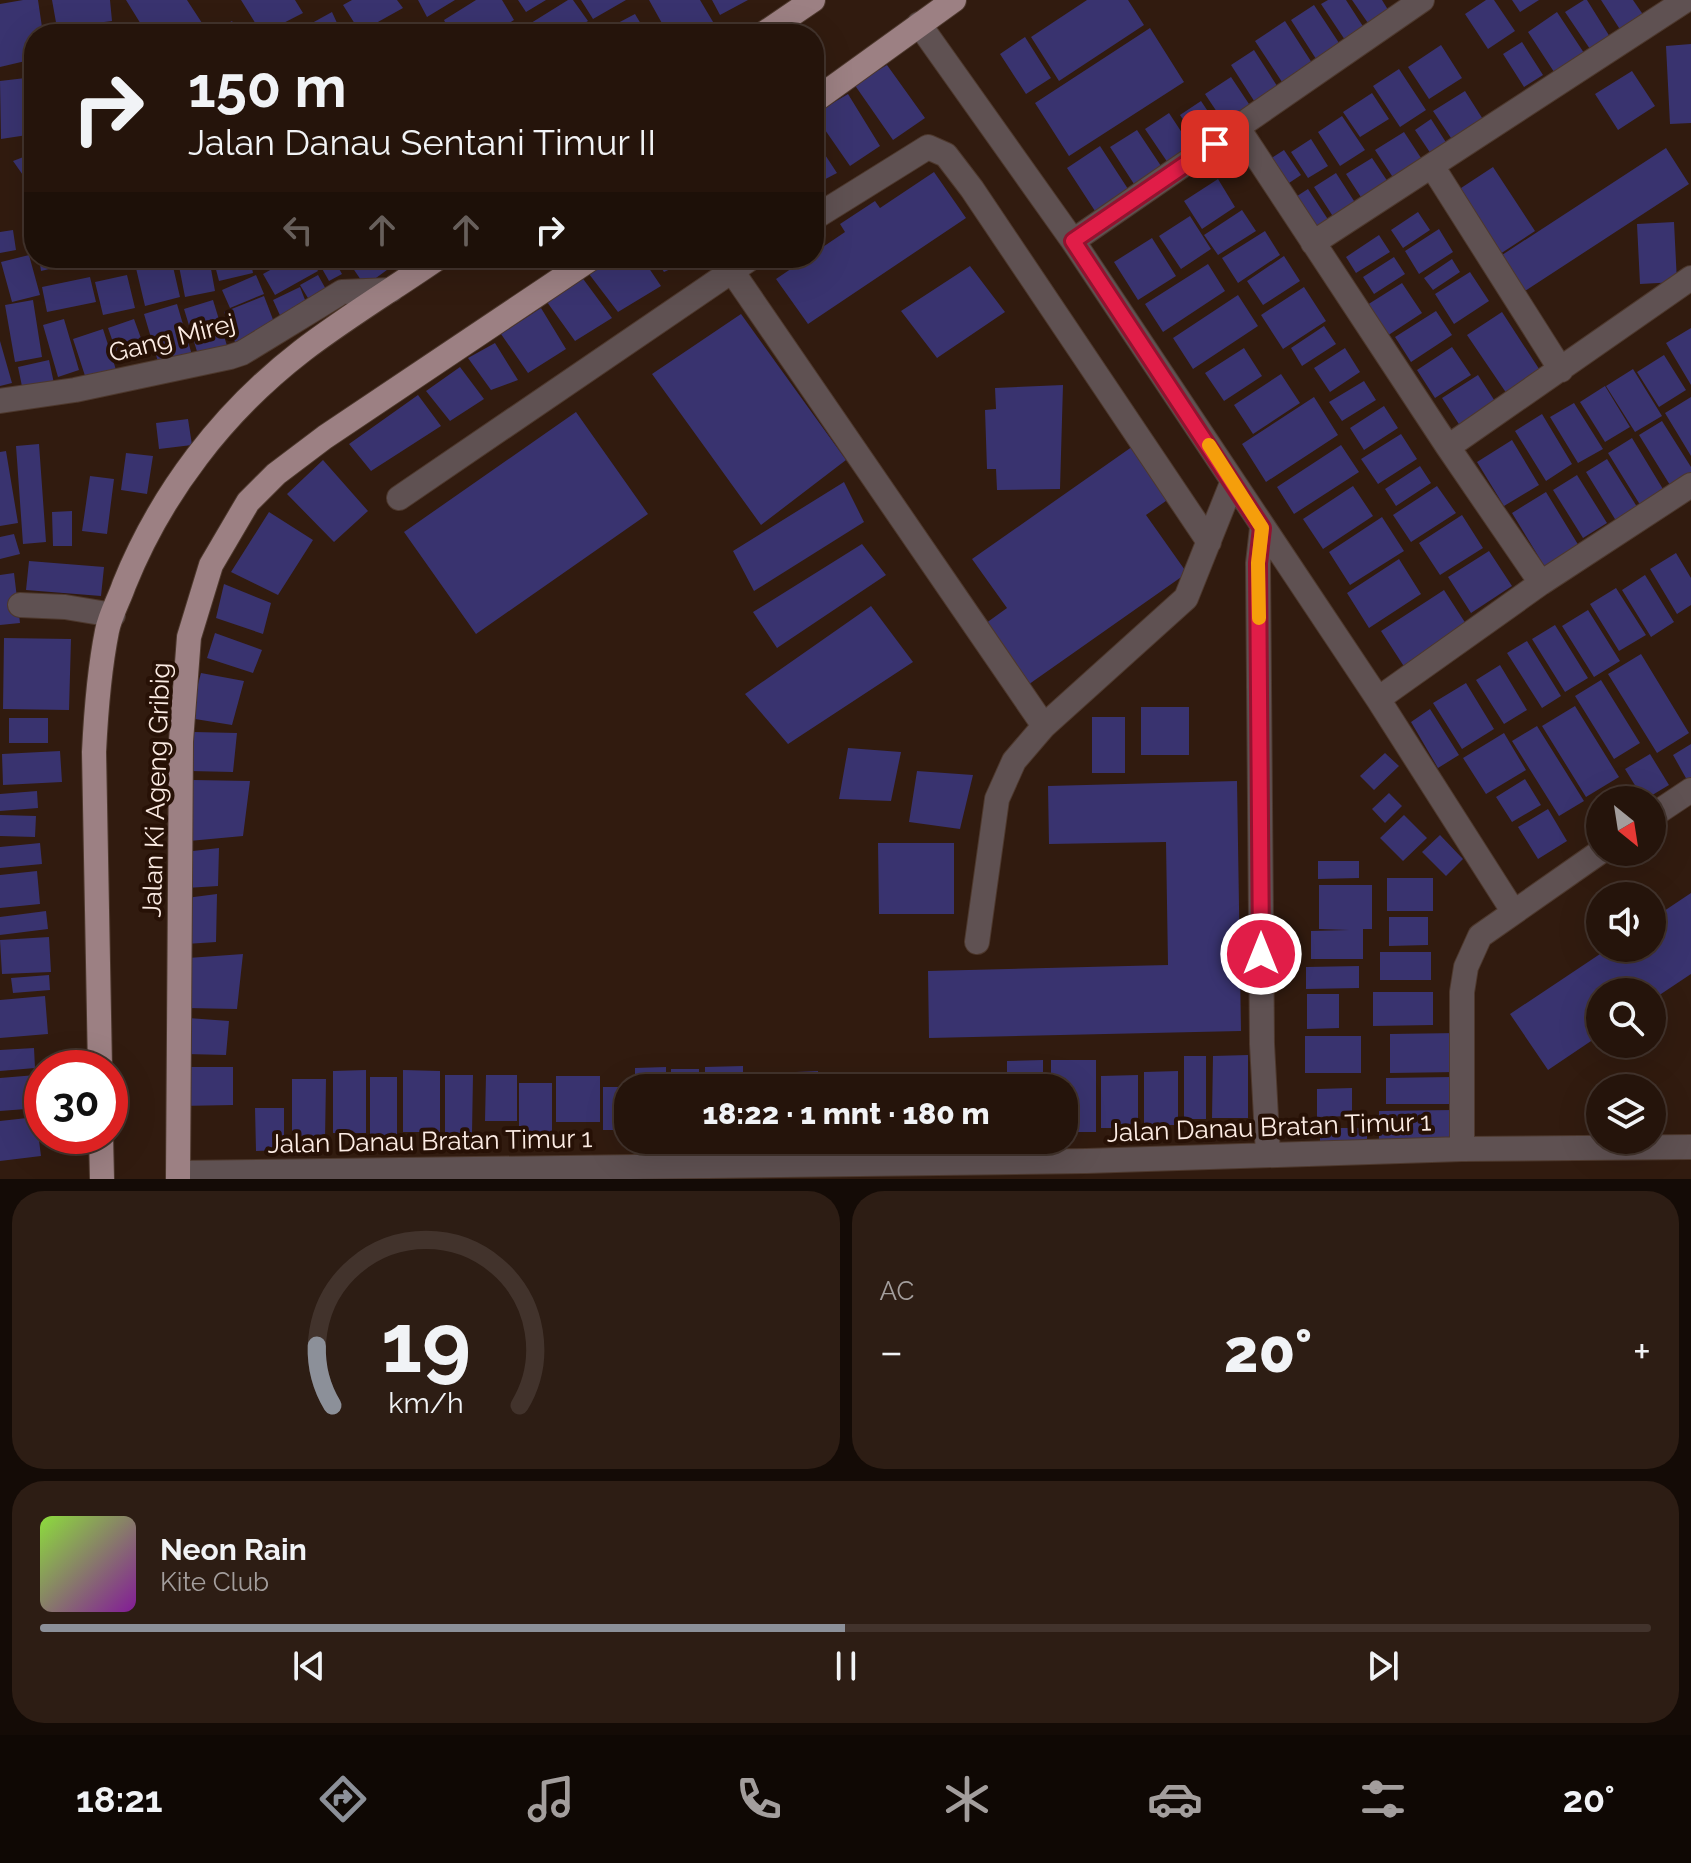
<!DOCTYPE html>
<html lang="id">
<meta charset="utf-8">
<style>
:root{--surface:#25140b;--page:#2d1d14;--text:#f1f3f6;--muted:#a39e9d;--line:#42332c;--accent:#8c9099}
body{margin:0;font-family:Raleway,sans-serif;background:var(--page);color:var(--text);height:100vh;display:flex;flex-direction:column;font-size:30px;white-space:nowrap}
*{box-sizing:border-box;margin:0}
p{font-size:26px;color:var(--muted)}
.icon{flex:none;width:44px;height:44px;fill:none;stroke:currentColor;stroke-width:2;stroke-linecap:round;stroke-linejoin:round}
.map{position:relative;height:1179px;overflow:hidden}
.details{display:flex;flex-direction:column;gap:12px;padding:12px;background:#140b06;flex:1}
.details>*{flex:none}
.banner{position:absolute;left:24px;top:24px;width:800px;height:244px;border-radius:32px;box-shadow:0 8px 32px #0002,0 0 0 2px var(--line);background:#25140b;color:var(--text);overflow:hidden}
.needle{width:52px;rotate:150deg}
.controls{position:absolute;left:1586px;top:786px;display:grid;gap:16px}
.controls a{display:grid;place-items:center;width:80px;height:80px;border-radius:50%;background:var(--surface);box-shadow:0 8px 32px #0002,0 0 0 2px var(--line);font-size:40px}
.speed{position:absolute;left:24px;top:1050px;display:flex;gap:16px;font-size:40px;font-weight:700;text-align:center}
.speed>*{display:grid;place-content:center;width:104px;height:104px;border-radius:50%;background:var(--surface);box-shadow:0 8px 32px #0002,0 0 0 2px var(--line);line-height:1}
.speed .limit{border:12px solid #d22;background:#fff;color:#111}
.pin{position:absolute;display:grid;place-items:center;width:68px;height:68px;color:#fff;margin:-34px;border-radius:16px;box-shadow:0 4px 12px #0006}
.me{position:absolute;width:88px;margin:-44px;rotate:0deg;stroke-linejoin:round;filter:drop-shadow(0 0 6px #0008)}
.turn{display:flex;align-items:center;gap:28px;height:168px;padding:0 32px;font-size:36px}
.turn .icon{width:104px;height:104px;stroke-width:2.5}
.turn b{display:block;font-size:56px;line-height:68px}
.lanes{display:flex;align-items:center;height:76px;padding:0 32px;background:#0003;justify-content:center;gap:40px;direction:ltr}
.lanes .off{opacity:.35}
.big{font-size:60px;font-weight:800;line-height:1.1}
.details .widget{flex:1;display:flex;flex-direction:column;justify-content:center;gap:12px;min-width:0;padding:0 28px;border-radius:32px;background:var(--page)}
.details .dial{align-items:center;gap:0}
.dial svg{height:208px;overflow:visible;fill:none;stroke:var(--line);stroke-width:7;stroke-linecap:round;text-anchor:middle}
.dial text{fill:var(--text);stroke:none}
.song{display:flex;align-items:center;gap:24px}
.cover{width:96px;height:96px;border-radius:12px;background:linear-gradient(135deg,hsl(90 70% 55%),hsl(290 70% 35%))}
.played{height:8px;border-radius:4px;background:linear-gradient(90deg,var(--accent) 50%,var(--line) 50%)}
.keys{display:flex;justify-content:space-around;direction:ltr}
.heat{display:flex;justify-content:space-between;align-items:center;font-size:44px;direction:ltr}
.details .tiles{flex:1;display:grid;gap:12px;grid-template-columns:1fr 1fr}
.widget:last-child{grid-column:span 2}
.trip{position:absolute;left:614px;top:1074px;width:464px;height:80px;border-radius:32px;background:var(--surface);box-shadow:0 8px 32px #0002,0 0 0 2px var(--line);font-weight:800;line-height:80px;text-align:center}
.dock{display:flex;height:128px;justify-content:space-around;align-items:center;background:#0f0804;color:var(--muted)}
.dock .icon{width:56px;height:56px}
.dock .current{color:var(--accent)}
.dock b{font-size:36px;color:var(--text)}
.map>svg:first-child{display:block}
.building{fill:#39336f}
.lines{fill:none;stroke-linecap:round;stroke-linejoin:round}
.minor-casing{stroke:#4d382d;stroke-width:26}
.major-casing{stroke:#4d382d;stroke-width:26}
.minor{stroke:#5f5152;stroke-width:24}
.major{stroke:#9c8083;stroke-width:24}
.route-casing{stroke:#92132f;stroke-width:20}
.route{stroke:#e11d48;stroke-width:14}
.slow{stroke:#f59e0b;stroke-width:14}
.labels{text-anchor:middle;stroke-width:8;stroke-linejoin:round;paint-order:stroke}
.street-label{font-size:26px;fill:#fcece4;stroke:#271106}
</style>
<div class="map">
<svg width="1691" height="1179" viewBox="0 0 1691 1179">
<rect width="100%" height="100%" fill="#311b0f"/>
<path class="building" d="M23 0H38L43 34H34V59L0 67V4Z
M52 0H110L112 21 57 28Z
M126 0H187L202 23 183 34H147Z
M241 0H295L303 13 262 34Z
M352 0H397L403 8 360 32 343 5Z
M418 0H455L427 17Z
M476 0H502L514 20 492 34H451L444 20Z
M518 0H546L526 12Z
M568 0H573L588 21 568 34H528L523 28Z
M581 0H626L593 19Z
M649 0H700L719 32 668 34Z
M712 0H748L720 15Z
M1087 0H1128L1144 25 1059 81 1031 37Z
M1328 0H1346L1366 31 1347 43 1321 4Z
M1352 0H1382L1390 13 1370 26Z
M1486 0H1494L1515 31 1488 49 1465 14Z
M1512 0H1539L1520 12Z
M1584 0H1587L1610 37 1590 49 1565 12Z
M1601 0H1633L1644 16 1621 31Z
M1314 5 1341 46 1318 62 1291 20Z
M332 12 342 34H292Z
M1557 12 1586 56 1556 75 1528 32Z
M635 14 647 34H597Z
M232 21 240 34H209Z
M1285 21 1314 66 1284 85 1255 41Z
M1150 28 1184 82 1069 156 1035 103Z
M1025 37 1051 78 1026 94 1000 54Z
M1522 42 1543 75 1524 87 1503 54Z
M1691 44V123L1670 124 1666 46Z
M1441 45 1462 78 1429 99 1408 67Z
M1254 50 1281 92 1258 107 1231 65Z
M887 65 925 118 893 140 854 84Z
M1399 69 1426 110 1400 127 1373 86Z
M1632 71 1655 106 1618 130 1595 94Z
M34 77V134L1 139 0 81Z
M1231 77 1253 110 1227 127 1205 94Z
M1465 91 1486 124 1455 144 1433 111Z
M1372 93 1389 119 1360 137 1343 112Z
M848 94 880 146 850 166 814 114Z
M1201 101 1223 134 1202 148 1180 115Z
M1169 113 1192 148 1168 163 1145 129Z
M1342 116 1365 150 1340 166 1318 132Z
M1431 119 1449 147 1433 157 1415 130Z
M1137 130 1161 166 1134 184 1110 147Z
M1404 132 1425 164 1396 182 1375 150Z
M814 138 837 173 814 185Z
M1311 139 1328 166 1308 178 1291 152Z
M1100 146 1128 189 1095 211 1067 168Z
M1666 148 1689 184 1525 291 1502 255Z
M1284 150 1301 175 1280 189 1264 163Z
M34 153V187L32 188 13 161Z
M1372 158 1392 188 1366 205 1346 174Z
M1493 167 1535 231 1500 254 1458 190Z
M934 172 966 218 808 324 776 279 807 258H814V253L845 232 840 224 875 201 880 208Z
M1336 173 1356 204 1334 218 1314 187Z
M1218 179 1235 207 1202 229 1184 201Z
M1308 189 1329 221 1312 232 1291 200Z
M1242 210 1256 231 1218 255 1204 235Z
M1418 212 1430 230 1403 248 1391 230Z
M1190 216 1211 249 1181 269 1159 236Z
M1674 222 1677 282 1640 284 1637 224Z
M1439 229 1453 252 1419 274 1405 251Z
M13 230 16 250 0 253V232Z
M1265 231 1280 255 1238 283 1222 258Z
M1379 235 1390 252 1356 273 1346 257Z
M1152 238 1176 276 1138 300 1114 262Z
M29 255 40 295 12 302 1 262Z
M1284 256 1300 281 1263 305 1247 281Z
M1394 257 1405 274 1374 294 1363 277Z
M39 258H64L66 265 41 271Z
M70 258H92L93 264 73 269Z
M161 258H171L180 297 145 306 135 264Z
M194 258H209L215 291 185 297 178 261Z
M213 258H250L253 273 219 281Z
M292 258H310L318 271 275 295 263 274Z
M316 258H333L342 274 329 281Z
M346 258H386L391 267 365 286Z
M614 258H642L661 286 618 312 589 274Z
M655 258H694L664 272Z
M1452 259 1460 272 1433 290 1424 278Z
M1208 264 1225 291 1163 332 1145 304Z
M970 266 1005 312 937 358 901 311Z
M1470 272 1489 301 1454 324 1435 294Z
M127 275 135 308 103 315 95 282Z
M256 275 264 294 230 308 222 290Z
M318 275 328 293 311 303 300 285Z
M581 276 612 318 575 341 547 302Z
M90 277 96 302 47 312 42 287Z
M1402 283 1422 313 1387 336 1367 305Z
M300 287 309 310 283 322 273 300Z
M1304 287 1326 321 1283 349 1261 315Z
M1238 295 1258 326 1193 369 1173 338Z
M264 296 277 330 236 345 224 312Z
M33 300 42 357 15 362 5 305Z
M213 300 228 349 199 358 184 309Z
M177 304 192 355 159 365 144 314Z
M541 308 566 349 528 373 501 334Z
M1436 311 1452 335 1411 362 1395 337Z
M1502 312 1543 375 1509 397 1467 335Z
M741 314 846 460 761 525 652 374Z
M64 319 79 370 58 377 43 325Z
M134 319 142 341 116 351 108 328Z
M1324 326 1336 344 1302 366 1291 348Z
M1691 328V385L1666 343Z
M103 329 118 376 88 385 73 339Z
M0 341 12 383 0 386Z
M495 343 518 380 491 390 468 358Z
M1452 347 1471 375 1435 398 1417 370Z
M1244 348 1262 376 1224 401 1205 373Z
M1345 348 1360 372 1330 392 1314 368Z
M1664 355 1686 390 1659 407 1637 372Z
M49 360 55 388 24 396 18 367Z
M460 367 484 399 450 421 426 391Z
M1633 369 1662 416 1635 432 1606 386Z
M1281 374 1300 403 1253 434 1234 405Z
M1478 375 1500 409 1464 432 1442 398Z
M1364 381 1376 400 1342 421 1329 402Z
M1063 385 1060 489 997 490 996 469H987L985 410 996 409 995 388Z
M1605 386 1630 427 1605 442 1580 402Z
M418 395 441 426 371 471 349 444Z
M1314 397 1338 435 1266 482 1242 444Z
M1691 397V456L1665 413Z
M1574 403 1603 449 1578 463 1550 417Z
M1384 406 1398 428 1364 450 1350 428Z
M576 412 648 514 476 634 404 532Z
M1542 414 1572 464 1546 481 1515 431Z
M188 419 192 445 159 449 156 423Z
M1662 421 1691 467V479L1673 490 1639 435Z
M1401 434 1417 459 1378 484 1361 459Z
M1632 438 1666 494 1642 508 1608 453Z
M1512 440 1539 485 1504 506 1477 462Z
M39 444 46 542 23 544 16 446Z
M1136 444 1173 496 1146 515 1187 573 1025 687 982 626 1007 608 972 559Z
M1341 445 1359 472 1294 514 1277 487Z
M6 451 18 523 0 526V452Z
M126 453 153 456 147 494 121 490Z
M1607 459 1639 510 1618 524 1586 472Z
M323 460 368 511 334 542 287 494Z
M1420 466 1431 483 1396 506 1385 489Z
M1577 475 1607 523 1583 538 1553 490Z
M90 476 114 479 107 534 82 531Z
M844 482 864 522 754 591 733 551Z
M1353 486 1373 516 1323 549 1303 519Z
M1437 486 1456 513 1411 542 1393 515Z
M1546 492 1582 551 1548 572 1512 513Z
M72 511V546H53L52 512Z
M269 512 313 540 278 595 231 572Z
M1462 515 1483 548 1440 575 1419 543Z
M1382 517 1404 551 1350 585 1329 552Z
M14 534 20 554 0 559V537Z
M862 544 886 575 777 648 753 612Z
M1489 551 1512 586 1471 613 1448 577Z
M1676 553 1691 578V605L1677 614 1650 569Z
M1399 559 1421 594 1369 628 1347 593Z
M29 561 104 567 101 596 26 590Z
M14 573 20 623 0 625V575Z
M1645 575 1674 622 1651 637 1622 590Z
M224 584 271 603 263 634 216 618Z
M1616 588 1646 635 1619 651 1590 604Z
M1444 590 1468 627 1405 668 1381 631Z
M871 606 913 662 788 744 745 694Z
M1588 610 1620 661 1594 677 1562 626Z
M1555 625 1588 678 1565 692 1532 639Z
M215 633 262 650 253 673 207 658Z
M4 638 71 639 69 710 3 709Z
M1527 641 1561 696 1542 708 1507 653Z
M1641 654 1689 733 1657 753 1608 674Z
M1500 665 1527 710 1504 724 1476 680Z
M201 673 244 681 232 725 189 718Z
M1601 680 1640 743 1614 759 1575 696Z
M1466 683 1494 729 1462 749 1433 703Z
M1575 706 1619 777 1586 797 1542 726Z
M1141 707H1189V755H1141Z
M1430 709 1459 755 1438 768 1411 722Z
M1092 717H1125V773H1092Z
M9 718H48V743H9Z
M1537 726 1584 801 1559 816 1512 741Z
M194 732 237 733 233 772 190 771Z
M1504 733 1526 770 1486 794 1463 758Z
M1691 744V777L1687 780 1673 755Z
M848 748 901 752 891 801 839 799Z
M60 751 62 782 3 785 2 754Z
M1385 753 1399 766 1374 790 1360 776Z
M1650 754 1669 785 1644 800 1625 769Z
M917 771 973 775 960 829 909 822Z
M1525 779 1541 805 1512 822 1496 797Z
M193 780 250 781 243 836 189 841Z
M1237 781 1241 1031 929 1038 928 971 1168 965 1166 842 1049 844 1048 786Z
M37 791 38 808 0 811V794Z
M1389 793 1402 806 1385 823 1372 809Z
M1548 809 1567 841 1538 859 1518 827Z
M0 815 36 816 35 837 0 836Z
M1404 815 1427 838 1403 861 1380 838Z
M1440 835 1463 859 1446 876 1422 852Z
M40 843 42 864 0 868V847Z
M878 843H954V914H879Z
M219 848 218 886 186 888 184 852Z
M1318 861H1359V878L1318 879Z
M37 871 40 904 0 908V875Z
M1387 878H1433V911H1387Z
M1319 885H1372V929H1363V959H1311V931L1349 930 1319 929Z
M1691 893V974L1652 1000V992H1600V1035L1548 1070 1510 1014 1609 948H1652V919Z
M217 894 216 942 186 944V898Z
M46 911 48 929 0 935V917Z
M1389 917H1428V945L1389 946Z
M49 937 51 972 2 974 0 940Z
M1380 952H1431V980H1380Z
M243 954 237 1009 187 1008 188 958Z
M1359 966V988L1306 989V967Z
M49 975 50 990 13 993 11 978Z
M1373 992H1433V1025L1373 1026Z
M1307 994H1339V1028L1307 1029Z
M45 996 48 1034 0 1038V1000Z
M188 1018 229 1021 226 1055 186 1054Z
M1458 1033V1072L1390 1073V1034Z
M1305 1036H1361V1073H1305Z
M34 1048 35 1068 0 1071V1050Z
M1248 1055V1118H1212L1213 1056Z
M1184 1056H1206V1119H1184Z
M1043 1060V1088H1007V1061Z
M1051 1060H1096V1132H1064V1088H1051Z
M743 1066V1088H705V1067Z
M180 1067H233V1105L180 1106Z
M666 1067V1088H635V1068Z
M671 1069H699V1088H671Z
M366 1070V1133H333V1071Z
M403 1070 440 1071V1132H403Z
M818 1071V1088H751V1074Z
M1178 1071V1125H1144V1072Z
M971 1072H1003V1088H971Z
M853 1073V1088H825V1074Z
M36 1075 39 1108 0 1111V1078Z
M445 1075H473L472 1134H445Z
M486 1075H517V1121H485Z
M1138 1075V1128H1101V1076Z
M556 1076H600V1122H556Z
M370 1077H397V1143H370Z
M860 1077H895L896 1088H859Z
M1451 1077V1104H1386V1078Z
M292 1079H326L325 1140 292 1141Z
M929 1079H966V1088H929Z
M519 1083H552V1133L519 1134Z
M603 1087H628V1130H603Z
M1352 1088V1116L1317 1117V1089Z
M255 1108H284V1150L256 1151Z
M1453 1110V1139H1379V1111Z
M36 1117 41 1156 0 1161V1121Z
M1320 1128H1367V1145L1320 1146Z"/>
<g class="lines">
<g class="minor-casing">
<path id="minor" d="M919 24 1073 241 1378 699 1513 911
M1238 128 1448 447 1541 583
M1432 166 1561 370
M814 218 928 147 946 155 972 189 1209 542
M1073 241 1422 0
M1313 243 1686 0
M723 258 1044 726
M0 401 75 390 230 357 242 353 342 292 391 290
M1448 447 1691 278
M399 498 751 258
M1262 528 1258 563 1262 1044 1268 1154
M20 605 65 607 113 615
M1378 699 1541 583 1691 485
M1652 816 1691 790
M977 942 997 799 1014 761 1044 726 1186 598 1232 483
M1462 1149V992L1466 967 1480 936 1600 852
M178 1173 1086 1161 1462 1149 1691 1147"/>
</g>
<g class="major-casing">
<path id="major" d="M763 34 813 0
M814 101 954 0
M100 1068 94 752C96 711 99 671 107 631 110 615 119 600 124 585 161 493 223 412 302 351 345 318 393 289 438 258
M101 1136 102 1179
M178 1179 181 741 189 637 211 565 248 502 276 474 325 437 592 258"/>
</g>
<use href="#minor" class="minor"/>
<use href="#major" class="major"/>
</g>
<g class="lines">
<g class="route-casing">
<path id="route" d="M1215 144 1073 241 1262 528 1258 563 1261 954"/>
</g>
<use href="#route" class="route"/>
<path class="slow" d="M1209 445 1262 528 1258 563 1259 618"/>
</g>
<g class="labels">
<g class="street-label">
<text transform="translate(172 338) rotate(-14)" y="9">Gang Mirej</text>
<text transform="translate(156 790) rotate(-88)" y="9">Jalan Ki Ageng Gribig</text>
<text transform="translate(1269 1127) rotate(-2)" y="9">Jalan Danau Bratan Timur 1</text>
<text transform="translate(430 1141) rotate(-1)" y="9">Jalan Danau Bratan Timur 1</text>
</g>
</g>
</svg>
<div class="controls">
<a><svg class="needle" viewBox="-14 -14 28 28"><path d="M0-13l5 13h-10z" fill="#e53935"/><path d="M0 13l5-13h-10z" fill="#a39e9d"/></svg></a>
<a><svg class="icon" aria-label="sound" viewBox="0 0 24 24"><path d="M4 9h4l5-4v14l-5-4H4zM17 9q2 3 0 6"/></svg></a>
<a><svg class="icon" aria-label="search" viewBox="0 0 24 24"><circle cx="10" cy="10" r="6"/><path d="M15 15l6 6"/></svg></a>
<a><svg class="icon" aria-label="layers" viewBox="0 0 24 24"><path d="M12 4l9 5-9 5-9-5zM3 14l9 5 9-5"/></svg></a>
</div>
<div class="speed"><div class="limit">30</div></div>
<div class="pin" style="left:1215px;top:144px;background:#d93025"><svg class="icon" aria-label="arrive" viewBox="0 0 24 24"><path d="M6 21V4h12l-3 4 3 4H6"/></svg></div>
<svg class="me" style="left:1261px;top:954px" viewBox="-20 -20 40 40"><circle r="17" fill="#e11d48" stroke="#fff" stroke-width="3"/><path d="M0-11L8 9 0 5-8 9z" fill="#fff"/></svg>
<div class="trip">18:22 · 1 mnt · 180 m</div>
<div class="banner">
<div class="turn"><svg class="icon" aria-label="right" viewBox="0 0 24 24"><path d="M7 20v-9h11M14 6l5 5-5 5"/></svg><div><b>150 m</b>Jalan Danau Sentani Timur II</div></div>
<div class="lanes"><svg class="icon off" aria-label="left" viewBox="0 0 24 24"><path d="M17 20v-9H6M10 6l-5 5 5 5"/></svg><svg class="icon off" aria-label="ahead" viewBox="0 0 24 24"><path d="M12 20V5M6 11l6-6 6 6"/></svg><svg class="icon off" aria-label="ahead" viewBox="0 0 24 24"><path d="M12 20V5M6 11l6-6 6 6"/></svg><svg class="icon" aria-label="right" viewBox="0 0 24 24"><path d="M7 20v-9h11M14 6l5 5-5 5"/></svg></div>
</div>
</div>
<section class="details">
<div class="tiles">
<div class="widget dial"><svg viewBox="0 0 100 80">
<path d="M14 69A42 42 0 1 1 86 69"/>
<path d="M14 69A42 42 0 0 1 8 46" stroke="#8c9099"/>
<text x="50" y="56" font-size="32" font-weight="700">19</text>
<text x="50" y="72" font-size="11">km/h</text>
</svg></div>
<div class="widget"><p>AC</p>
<div class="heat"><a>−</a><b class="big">20°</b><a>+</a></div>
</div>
<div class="widget">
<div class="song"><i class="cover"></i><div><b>Neon Rain</b><p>Kite Club</p></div></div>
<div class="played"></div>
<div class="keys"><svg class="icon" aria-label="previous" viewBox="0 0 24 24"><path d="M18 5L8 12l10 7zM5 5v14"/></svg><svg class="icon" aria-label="pause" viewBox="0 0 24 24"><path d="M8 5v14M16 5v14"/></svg><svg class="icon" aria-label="next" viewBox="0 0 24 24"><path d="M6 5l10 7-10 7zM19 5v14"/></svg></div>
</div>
</div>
</section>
<nav class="dock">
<b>18:21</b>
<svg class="icon current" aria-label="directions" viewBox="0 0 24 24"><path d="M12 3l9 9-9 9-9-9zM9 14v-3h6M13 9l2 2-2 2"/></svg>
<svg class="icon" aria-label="music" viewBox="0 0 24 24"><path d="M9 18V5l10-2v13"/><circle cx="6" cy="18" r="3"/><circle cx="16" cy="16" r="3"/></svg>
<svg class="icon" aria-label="phone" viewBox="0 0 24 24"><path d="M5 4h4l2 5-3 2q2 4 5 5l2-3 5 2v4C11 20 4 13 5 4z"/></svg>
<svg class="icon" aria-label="climate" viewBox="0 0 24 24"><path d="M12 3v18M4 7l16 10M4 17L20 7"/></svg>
<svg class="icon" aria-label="car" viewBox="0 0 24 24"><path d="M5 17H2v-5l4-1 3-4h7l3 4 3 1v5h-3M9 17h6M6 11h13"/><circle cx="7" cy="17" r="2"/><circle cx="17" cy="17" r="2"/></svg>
<svg class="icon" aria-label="filters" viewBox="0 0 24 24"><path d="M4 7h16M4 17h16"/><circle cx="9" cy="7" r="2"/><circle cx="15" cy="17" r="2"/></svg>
<b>20°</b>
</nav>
